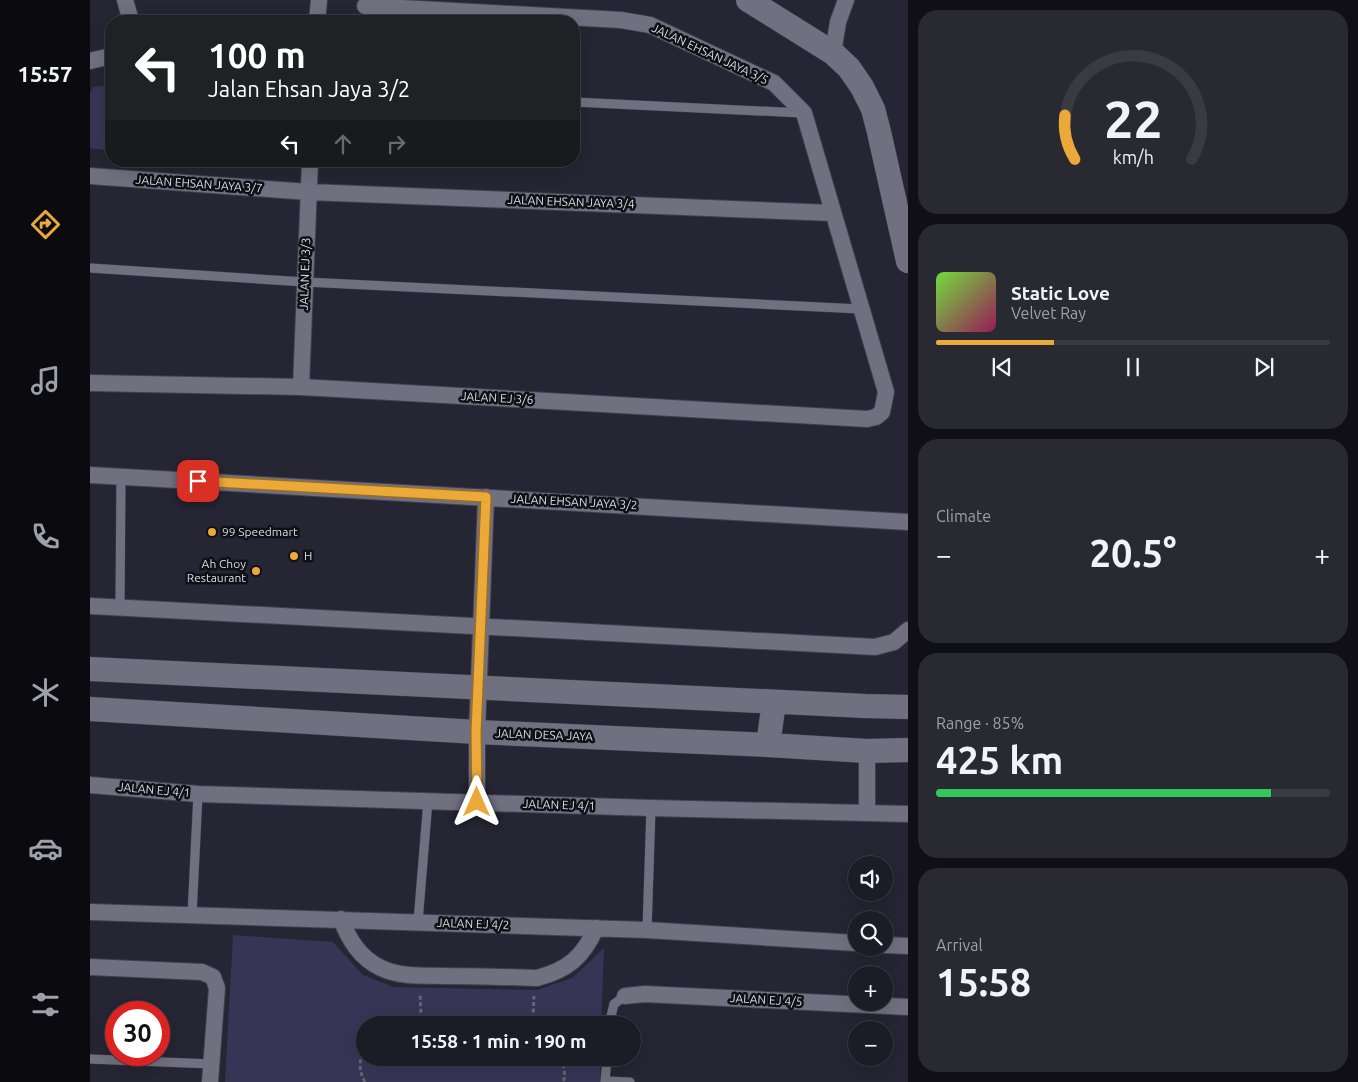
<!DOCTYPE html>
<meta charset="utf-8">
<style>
:root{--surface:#1c1c26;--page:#292932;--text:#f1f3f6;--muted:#a0a1a7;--line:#3a3a43;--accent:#eba93a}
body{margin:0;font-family:Ubuntu,sans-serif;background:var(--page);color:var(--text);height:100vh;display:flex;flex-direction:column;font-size:19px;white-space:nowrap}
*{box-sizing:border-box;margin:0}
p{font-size:16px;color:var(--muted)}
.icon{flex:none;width:28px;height:28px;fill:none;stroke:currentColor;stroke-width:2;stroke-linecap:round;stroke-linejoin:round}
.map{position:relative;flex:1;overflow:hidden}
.details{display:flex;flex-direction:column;gap:10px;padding:10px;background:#0f0f15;width:450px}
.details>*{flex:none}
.hud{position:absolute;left:15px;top:15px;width:475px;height:152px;border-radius:20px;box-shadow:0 5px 20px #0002,0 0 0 1px var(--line);background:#202124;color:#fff;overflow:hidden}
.buttons{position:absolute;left:758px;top:856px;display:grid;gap:10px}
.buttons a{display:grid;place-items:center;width:45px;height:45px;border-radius:50%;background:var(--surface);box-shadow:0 5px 20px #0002,0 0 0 1px var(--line);font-size:25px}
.speed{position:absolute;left:15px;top:1001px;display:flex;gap:10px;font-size:25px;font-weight:700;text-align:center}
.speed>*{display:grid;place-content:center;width:65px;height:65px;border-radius:50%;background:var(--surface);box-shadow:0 5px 20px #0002,0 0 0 1px var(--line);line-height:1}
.speed .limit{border:8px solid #d22;background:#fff;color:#111}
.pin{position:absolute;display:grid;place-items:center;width:42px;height:42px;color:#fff;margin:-21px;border-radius:10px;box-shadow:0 2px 8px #0006}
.me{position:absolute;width:55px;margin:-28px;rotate:0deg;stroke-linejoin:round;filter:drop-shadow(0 0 4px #0008)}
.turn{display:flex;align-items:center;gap:18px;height:105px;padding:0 20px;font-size:22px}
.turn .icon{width:65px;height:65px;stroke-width:2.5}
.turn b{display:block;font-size:35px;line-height:42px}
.lanes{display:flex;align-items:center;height:48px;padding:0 20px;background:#0003;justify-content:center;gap:25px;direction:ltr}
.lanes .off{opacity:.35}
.big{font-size:38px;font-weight:600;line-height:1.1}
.details .card{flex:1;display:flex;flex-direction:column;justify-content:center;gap:8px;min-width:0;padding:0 18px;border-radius:20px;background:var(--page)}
.details .dial{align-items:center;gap:0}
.dial svg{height:130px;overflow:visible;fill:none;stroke:var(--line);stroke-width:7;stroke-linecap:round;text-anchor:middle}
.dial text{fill:var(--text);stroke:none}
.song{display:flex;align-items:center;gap:15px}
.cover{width:60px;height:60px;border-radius:8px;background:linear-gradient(135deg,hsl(100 70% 55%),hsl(330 70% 35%))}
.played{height:5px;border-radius:2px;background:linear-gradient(90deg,var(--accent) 30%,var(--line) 30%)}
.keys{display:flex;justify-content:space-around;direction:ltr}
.heat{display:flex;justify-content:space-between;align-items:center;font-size:28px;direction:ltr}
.charge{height:8px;border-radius:4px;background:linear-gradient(90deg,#34c759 85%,var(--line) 0)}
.trip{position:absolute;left:266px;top:1016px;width:285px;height:50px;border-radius:25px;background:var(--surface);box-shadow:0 5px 20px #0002,0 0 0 1px var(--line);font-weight:600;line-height:50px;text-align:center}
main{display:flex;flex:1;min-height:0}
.tab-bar{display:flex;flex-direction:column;width:90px;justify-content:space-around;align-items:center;background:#0b0b0f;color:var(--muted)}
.tab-bar .icon{width:35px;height:35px}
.tab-bar .active{color:var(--accent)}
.tab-bar b{font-size:22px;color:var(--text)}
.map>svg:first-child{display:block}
.green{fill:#373555}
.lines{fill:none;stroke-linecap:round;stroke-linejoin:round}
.lane-casing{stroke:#403f4b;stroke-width:10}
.street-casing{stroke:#403f4b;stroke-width:18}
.secondary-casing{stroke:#403f4b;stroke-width:25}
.path{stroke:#666672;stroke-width:3;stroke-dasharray:4 2.5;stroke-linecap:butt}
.lane{stroke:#707080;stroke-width:9}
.street{stroke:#707080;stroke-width:16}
.secondary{stroke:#707080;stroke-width:24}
.route-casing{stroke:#996e26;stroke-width:12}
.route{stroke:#eba93a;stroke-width:9}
.poi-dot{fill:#eba93a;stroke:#0f0f15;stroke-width:2}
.labels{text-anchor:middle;stroke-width:5;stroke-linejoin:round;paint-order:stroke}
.street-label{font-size:12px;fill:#dcdce5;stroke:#0f0f15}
.poi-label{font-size:12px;fill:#dcdce5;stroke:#0f0f15;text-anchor:start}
</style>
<main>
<nav class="tab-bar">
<b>15:57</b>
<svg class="icon active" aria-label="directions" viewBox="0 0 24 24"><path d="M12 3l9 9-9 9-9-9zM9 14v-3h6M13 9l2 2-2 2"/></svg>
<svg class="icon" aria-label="music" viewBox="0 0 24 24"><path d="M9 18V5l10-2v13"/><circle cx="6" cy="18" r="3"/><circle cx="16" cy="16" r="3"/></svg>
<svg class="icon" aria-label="phone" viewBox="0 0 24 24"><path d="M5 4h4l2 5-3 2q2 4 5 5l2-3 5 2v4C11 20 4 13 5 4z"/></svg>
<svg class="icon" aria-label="climate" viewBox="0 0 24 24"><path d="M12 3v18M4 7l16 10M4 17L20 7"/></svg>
<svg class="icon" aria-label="car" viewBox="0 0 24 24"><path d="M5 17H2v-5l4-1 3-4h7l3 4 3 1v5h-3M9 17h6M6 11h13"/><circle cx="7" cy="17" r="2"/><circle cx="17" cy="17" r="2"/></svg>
<svg class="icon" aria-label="filters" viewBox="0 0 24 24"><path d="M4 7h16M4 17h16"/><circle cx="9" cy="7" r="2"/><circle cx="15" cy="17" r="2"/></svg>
</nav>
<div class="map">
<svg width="818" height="1082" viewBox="0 0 818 1082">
<rect width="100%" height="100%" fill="#252533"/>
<path class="green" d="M21 85V151L0 148V94L3 87Z
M143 935 243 942 273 975 304 987 447 990 482 978 514 948 511 1025H275V1058H510V1082H135Z"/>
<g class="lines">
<g class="lane-casing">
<path id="lane" d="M484 102 712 113
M0 268 215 282 771 309
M30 607 31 476
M102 915 108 794
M328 922 338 800
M557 930 561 808
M519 1025 524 1004 535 996
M0 1059 121 1064
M515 1081 540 1082
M515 1082 517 1058"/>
</g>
<g class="street-casing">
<path id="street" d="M35 0 41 21
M227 21 229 0
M743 53 748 22 756 0
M0 61 21 56
M0 176 219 192 743 213
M0 383 211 387 777 419 786 417 792 412 796 392 714 113 684 83 560 25 531 20 275 6
M211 387 220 161
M0 475 818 522
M0 606 785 647 804 642 818 630
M0 785 108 794 561 808 818 814
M387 803V732L396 497
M777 812V751
M0 912 557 930 766 943
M251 919C259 940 270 958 291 968 312 978 337 975 359 976 388 976 418 977 447 978 478 970 493 957 506 928
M794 945 818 946
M0 967 112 972 123 977 127 988 120 1082
M535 996 555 994 818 1007"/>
</g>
<g class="secondary-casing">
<path id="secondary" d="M658 0 743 53 759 68 772 87 783 109 789 132 818 261
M0 669 775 706 818 707
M0 709 387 732 678 745 777 751 818 750
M678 745 684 702"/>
</g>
<path class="path" d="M443 1019 444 996
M311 1025H314
M327 1025 331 1015 330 993
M373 1025C395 1014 420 1019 443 1019L447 1025
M472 1058 475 1076 473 1082
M275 1082C268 1070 269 1060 275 1047"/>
<use href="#lane" class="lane"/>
<use href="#street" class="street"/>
<use href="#secondary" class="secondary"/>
</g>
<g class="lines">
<g class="route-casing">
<path id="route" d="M108 481 396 497 386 732 387 802"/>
</g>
<use href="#route" class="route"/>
</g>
<g class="poi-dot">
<circle cx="122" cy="532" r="5"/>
<circle cx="204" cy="556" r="5"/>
<circle cx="166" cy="571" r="5"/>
</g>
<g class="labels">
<g class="street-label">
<text transform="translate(620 54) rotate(25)" y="4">JALAN EHSAN JAYA 3/5</text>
<text transform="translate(109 184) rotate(4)" y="4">JALAN EHSAN JAYA 3/7</text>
<text transform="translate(481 202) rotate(2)" y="4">JALAN EHSAN JAYA 3/4</text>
<text transform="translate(215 274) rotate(-88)" y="4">JALAN EJ 3/3</text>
<text transform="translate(407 398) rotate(3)" y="4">JALAN EJ 3/6</text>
<text transform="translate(484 502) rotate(3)" y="4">JALAN EHSAN JAYA 3/2</text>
<text transform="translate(454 735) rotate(2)" y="4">JALAN DESA JAYA</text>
<text transform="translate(64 790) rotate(5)" y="4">JALAN EJ 4/1</text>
<text transform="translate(469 805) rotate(2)" y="4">JALAN EJ 4/1</text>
<text transform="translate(383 924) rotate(2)" y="4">JALAN EJ 4/2</text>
<text transform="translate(676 1000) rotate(3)" y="4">JALAN EJ 4/5</text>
</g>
<g class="poi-label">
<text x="132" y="536">99 Speedmart</text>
<text x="214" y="560">H</text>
<text x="156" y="568" text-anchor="end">Ah Choy<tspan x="156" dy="14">Restaurant</tspan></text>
</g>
</g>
</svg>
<div class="buttons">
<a><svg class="icon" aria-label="sound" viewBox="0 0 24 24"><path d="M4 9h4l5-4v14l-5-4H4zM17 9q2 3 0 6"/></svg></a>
<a><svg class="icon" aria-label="search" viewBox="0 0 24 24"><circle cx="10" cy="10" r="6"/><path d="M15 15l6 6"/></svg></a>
<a>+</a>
<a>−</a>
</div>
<div class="speed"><div class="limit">30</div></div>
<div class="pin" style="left:108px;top:481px;background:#d93025"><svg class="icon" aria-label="arrive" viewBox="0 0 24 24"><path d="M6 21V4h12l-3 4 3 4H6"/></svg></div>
<svg class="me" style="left:387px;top:802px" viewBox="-20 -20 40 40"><path d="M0-17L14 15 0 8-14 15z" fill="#eba93a" stroke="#fff" stroke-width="4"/></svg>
<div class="trip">15:58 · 1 min · 190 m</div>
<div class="hud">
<div class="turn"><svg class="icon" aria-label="left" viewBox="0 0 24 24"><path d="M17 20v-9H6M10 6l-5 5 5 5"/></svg><div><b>100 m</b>Jalan Ehsan Jaya 3/2</div></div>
<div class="lanes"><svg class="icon" aria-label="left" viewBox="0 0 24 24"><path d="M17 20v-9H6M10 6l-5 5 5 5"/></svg><svg class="icon off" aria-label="ahead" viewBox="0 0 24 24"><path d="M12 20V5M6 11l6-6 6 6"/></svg><svg class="icon off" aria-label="right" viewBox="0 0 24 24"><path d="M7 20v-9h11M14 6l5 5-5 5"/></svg></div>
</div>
</div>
<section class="details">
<div class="card dial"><svg viewBox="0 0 100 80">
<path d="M14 69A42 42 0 1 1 86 69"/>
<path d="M14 69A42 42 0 0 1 8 42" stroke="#eba93a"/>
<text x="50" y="56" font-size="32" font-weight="700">22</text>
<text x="50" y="72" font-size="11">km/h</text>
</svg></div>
<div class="card">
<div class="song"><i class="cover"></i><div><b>Static Love</b><p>Velvet Ray</p></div></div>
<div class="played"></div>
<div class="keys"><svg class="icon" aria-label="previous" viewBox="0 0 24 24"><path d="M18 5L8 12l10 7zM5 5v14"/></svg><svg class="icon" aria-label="pause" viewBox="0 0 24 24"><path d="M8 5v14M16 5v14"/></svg><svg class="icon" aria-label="next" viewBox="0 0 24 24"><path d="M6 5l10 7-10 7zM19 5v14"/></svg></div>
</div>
<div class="card"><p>Climate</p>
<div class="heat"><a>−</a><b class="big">20.5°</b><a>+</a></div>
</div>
<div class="card"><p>Range · 85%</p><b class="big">425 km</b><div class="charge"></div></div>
<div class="card"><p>Arrival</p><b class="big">15:58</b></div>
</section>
</main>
